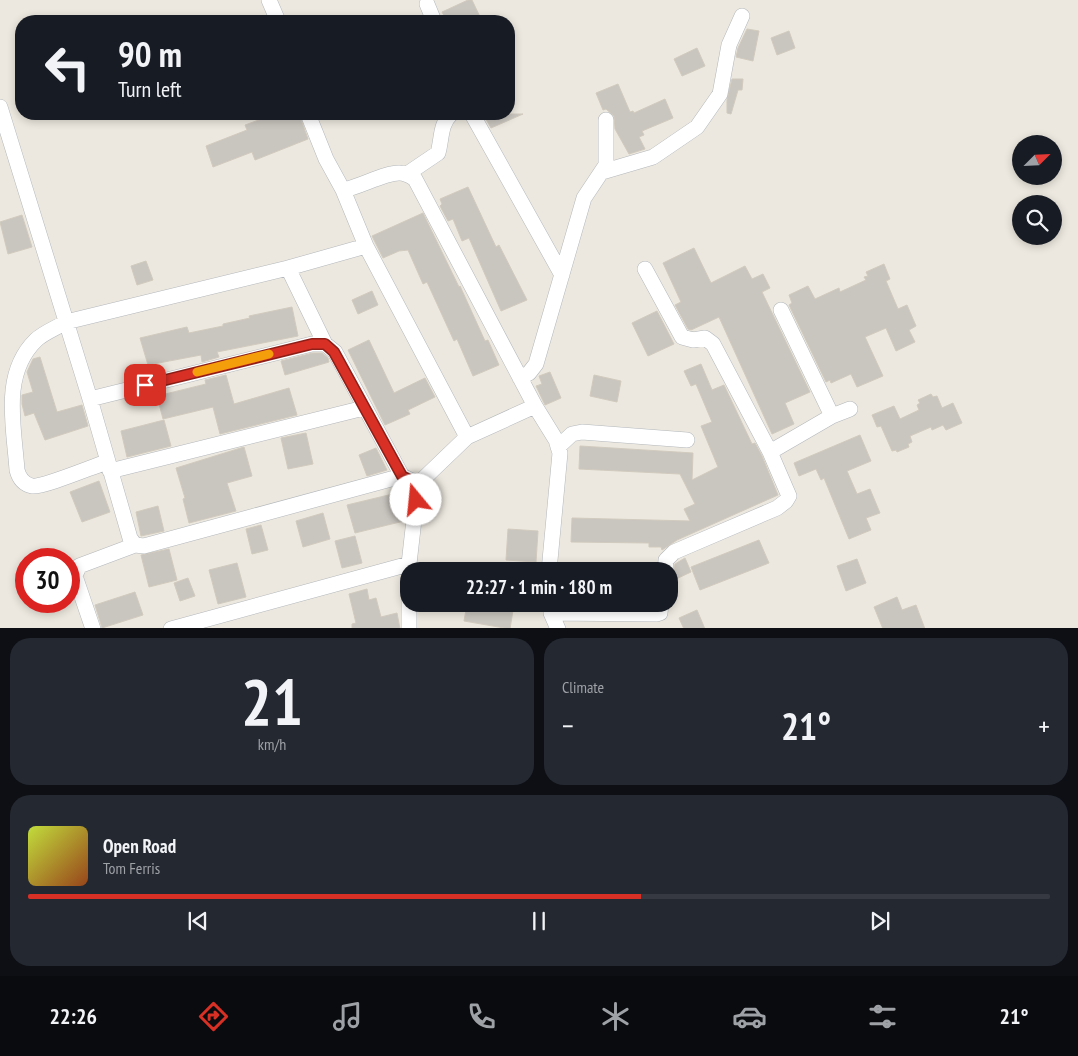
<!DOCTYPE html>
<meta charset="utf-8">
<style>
:root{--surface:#171b24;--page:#242831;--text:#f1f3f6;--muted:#9ea1a6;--line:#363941;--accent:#d93025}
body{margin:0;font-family:"PT Sans Narrow",sans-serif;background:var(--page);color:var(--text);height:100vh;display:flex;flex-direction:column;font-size:19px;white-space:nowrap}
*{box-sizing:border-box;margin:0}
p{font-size:16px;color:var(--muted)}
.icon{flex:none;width:28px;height:28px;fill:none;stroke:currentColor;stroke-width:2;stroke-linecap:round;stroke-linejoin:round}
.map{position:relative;height:628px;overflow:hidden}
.side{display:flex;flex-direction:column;gap:10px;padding:10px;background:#0d0f14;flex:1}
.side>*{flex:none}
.top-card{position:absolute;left:15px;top:15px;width:500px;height:105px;border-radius:20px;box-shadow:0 2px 8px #0003;background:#171b24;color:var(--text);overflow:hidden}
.needle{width:32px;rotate:66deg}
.tools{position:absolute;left:1012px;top:135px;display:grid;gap:10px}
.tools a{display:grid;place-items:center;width:50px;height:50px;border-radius:50%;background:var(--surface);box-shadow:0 2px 8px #0003;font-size:25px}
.speed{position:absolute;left:15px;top:548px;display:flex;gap:10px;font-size:25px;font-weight:700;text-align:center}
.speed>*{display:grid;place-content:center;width:65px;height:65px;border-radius:50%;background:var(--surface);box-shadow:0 2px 8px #0003;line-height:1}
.speed .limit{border:8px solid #d22;background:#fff;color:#111}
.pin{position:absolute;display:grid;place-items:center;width:42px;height:42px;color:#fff;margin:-21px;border-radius:10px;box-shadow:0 2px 8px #0006}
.me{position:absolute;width:55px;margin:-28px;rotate:343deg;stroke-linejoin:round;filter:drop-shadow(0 0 4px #0008)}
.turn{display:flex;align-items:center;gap:18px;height:105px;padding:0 20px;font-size:22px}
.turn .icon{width:65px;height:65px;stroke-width:2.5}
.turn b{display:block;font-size:35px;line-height:42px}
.big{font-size:38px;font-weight:600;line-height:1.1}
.side .tile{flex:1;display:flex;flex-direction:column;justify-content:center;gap:8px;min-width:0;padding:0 18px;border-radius:20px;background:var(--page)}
.side .dial{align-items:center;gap:0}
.dial b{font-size:65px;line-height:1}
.song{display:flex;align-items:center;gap:15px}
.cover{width:60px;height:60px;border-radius:8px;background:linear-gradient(135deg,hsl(70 70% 55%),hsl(20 70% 35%))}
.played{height:5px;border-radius:2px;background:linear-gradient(90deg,var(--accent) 60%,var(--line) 60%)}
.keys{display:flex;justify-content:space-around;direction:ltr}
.heat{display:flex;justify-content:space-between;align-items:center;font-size:28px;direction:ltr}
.side .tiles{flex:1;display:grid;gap:10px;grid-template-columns:1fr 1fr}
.tile:last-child{grid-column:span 2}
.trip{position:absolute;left:400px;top:562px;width:278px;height:50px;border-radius:20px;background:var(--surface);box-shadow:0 2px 8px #0003;font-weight:600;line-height:50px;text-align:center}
.tabs{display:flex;height:80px;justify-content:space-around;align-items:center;background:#090b0e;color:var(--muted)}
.tabs .icon{width:35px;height:35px}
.tabs .active{color:var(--accent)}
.tabs b{font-size:22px;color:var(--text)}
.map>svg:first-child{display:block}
.building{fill:#c9c5bf;stroke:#d1cabe}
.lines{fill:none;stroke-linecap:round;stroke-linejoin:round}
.minor-casing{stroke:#b3b7bb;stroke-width:16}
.minor{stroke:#fff;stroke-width:15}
.route-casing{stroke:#8d1f18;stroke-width:12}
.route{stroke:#d93025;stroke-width:9}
.slow{stroke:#f59e0b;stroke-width:9}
</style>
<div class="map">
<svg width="1078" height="629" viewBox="0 0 1078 629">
<rect width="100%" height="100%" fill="#ece8df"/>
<path class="building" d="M468 0H472L482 21H447L442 12Z
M747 29 759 31 753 61 736 57 738 48Z
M789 31 795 48 777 55 771 38Z
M697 48 705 66 682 76 674 59Z
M732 79H743L742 90H738L731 114 727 113V100Z
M618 84 630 112 633 111 634 113 665 99 673 118 642 131 644 135 639 137 645 149 629 154 615 129 614 116 606 109 603 110 596 93Z
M275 114H299L308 139 255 160 252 152 213 167 206 146 247 130 245 125Z
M483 114H523L491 128Z
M468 187 496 247 499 245 527 300 501 311 469 238 462 241 453 219 448 221 440 206 442 204 440 199Z
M423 213 459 287 460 286 485 341 488 340 499 365 473 376 457 339 454 341 427 282 423 284 408 250 399 251 383 258 372 236Z
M22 215 32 247 8 254 0 222Z
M694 248 711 283 745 266 752 279 763 274 770 288 762 292 810 392 785 403 794 424 772 434 719 317 691 330 688 329 675 305 681 302 663 263Z
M146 261 153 280 137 285 131 266Z
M884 264 890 279 886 281 898 309 907 305 916 326 909 330 915 342 896 351 886 328 865 337 883 376 857 387 851 374 831 383 830 380 826 382 789 305 792 303 789 295 808 286 815 299 839 288 840 292 866 280 864 277 868 276 866 272Z
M372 291 378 305 358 314 352 300Z
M292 307 298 336 217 352 219 357 202 362 201 355 148 365 140 338 187 327 189 333 223 326V324L250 318 249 316Z
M657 311 674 344 648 356 632 323Z
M369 340 394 393 425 378 435 397 408 410 410 414 385 425 348 350Z
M313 353H322L328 358 329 362 285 375 281 361Z
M40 357 57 412 82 405 88 426 45 440 34 413 25 416 22 404V395L33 392 27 372 33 359Z
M701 364 712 390 724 385 752 444 755 443 762 456 778 495 677 540 662 550 661 547H649V543L571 542 572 518 690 521 684 509 695 504 680 474 579 469 580 446 693 453 692 480 718 467 701 426 712 422 696 384 691 386 684 371Z
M550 372 561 398 545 405 536 386 542 384 539 376Z
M226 375 234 404 289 388 297 415 220 434 213 407 163 419 157 396 206 384 205 380Z
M594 375 621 381 617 402 590 396Z
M931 394 933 397 937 396 942 408 953 403 962 423 946 430 943 425 932 430 931 427 910 436 912 442 908 444 909 447 897 452 896 450 892 451 881 426 877 427 872 415 894 406 900 419 919 410 917 405 920 403 918 400Z
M164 420 171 446 127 457 121 431Z
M306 433 313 464 288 469 281 438Z
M860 435 871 461 847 471 857 494 870 489 880 513 866 518 871 530 849 539 824 478 821 480 816 469 799 476 794 463Z
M244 447 252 476 227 483 236 511 189 523 183 499 185 498 176 468Z
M376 448 387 470 367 476 359 455Z
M99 481 110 512 82 522 70 492Z
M401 492 406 510 404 521 355 533 347 505Z
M158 506 164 531 141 536 136 512Z
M323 513 330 539 303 547 296 521Z
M261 525 268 550 252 554 246 529Z
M508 529 538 531 536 562 506 560Z
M355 536 362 563 342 568 335 541Z
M759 540 769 563 700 590 691 567Z
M169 549 177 580 149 587 141 555Z
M685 558 691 572 676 579 673 575 675 564Z
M857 559 866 583 846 591 837 566Z
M237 563 246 597 218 604 209 570Z
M188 578 195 596 180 601 174 583Z
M367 589 369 600 376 598 381 617 397 613 400 629H352V624L356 623 349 594Z
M135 592 143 615 102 628 95 605Z
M897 597 902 610 916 605 925 629H883L874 607Z
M467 604H514L510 629 464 621Z
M697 610 705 629H684L679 618Z"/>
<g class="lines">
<g class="minor-casing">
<path id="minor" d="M269 0 278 21
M427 4 434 21
M0 107 90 399 130 538 135 545 144 546 402 476
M308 114 326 159 343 190C360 187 386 172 400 173 406 173 410 176 415 179L535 406 556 440 560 453 549 571
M472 114 562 275
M602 172 653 157 697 127 720 94 729 45 742 16
M407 174 438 153C442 139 440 124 451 114
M343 190 366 246 467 437
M288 268 325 344
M645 269 682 337 693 340 705 338 713 344 770 452 789 496 786 501 777 508 674 552 666 560 665 571
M781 310 832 416
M520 378 529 373 536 364 584 198 606 165V120
M90 399 312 344H325L335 352 402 476 418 484
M558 447 572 434 582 432 687 440
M770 452 832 416 850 409
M107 462C94 466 42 488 32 486 23 484 19 478 17 470 14 426 1 374 36 340 43 333 56 328 66 322L288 268 366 246
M110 471 364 408
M551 604V613L558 629
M551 613 657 614 660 613 661 604
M93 629 75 576 79 566 135 545
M171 629 409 564
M409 629V564L418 484 467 437 535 406"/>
</g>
<use href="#minor" class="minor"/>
</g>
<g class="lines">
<g class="route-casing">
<path id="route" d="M145 385 312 344H325L334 352 402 476 418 484 416 500"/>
</g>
<use href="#route" class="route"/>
<path class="slow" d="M197 372 269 354"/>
</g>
</svg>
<div class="tools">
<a><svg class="needle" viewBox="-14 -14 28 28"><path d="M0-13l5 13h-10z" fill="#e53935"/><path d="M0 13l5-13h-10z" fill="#9ea1a6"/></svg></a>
<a><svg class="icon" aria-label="search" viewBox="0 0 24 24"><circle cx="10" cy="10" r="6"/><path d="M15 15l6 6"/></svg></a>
</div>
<div class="speed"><div class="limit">30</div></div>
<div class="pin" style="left:145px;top:385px;background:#d93025"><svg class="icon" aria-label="arrive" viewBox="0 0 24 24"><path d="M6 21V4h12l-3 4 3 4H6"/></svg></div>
<svg class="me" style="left:416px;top:500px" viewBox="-20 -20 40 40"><circle r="19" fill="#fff"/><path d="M0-13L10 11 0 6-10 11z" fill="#d93025"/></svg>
<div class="trip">22:27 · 1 min · 180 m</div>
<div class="top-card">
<div class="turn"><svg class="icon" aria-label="left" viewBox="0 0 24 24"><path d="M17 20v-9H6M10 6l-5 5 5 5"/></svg><div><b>90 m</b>Turn left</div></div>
</div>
</div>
<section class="side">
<div class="tiles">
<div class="tile dial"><b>21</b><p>km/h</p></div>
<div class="tile"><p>Climate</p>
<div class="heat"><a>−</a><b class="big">21°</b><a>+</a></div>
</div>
<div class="tile">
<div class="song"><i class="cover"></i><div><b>Open Road</b><p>Tom Ferris</p></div></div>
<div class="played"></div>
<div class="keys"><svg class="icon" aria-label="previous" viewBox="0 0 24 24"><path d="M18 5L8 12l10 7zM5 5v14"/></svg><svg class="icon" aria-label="pause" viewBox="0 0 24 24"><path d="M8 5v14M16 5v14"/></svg><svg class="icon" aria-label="next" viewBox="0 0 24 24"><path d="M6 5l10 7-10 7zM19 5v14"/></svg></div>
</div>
</div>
</section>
<nav class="tabs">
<b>22:26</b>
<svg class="icon active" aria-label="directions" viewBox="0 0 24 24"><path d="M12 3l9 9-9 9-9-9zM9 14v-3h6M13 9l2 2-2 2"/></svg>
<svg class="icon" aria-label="music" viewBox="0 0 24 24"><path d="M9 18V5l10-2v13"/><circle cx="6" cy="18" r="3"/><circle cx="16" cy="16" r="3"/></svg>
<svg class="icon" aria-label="phone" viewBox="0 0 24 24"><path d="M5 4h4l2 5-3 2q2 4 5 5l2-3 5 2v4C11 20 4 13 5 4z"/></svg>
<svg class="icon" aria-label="climate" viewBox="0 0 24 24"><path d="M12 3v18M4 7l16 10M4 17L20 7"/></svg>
<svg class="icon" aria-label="car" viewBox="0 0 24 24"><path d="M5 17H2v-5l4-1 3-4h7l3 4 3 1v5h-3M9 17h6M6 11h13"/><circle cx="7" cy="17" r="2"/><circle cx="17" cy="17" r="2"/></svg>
<svg class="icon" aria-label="filters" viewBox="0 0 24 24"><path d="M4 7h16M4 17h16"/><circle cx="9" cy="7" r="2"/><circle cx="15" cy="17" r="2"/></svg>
<b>21°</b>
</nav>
